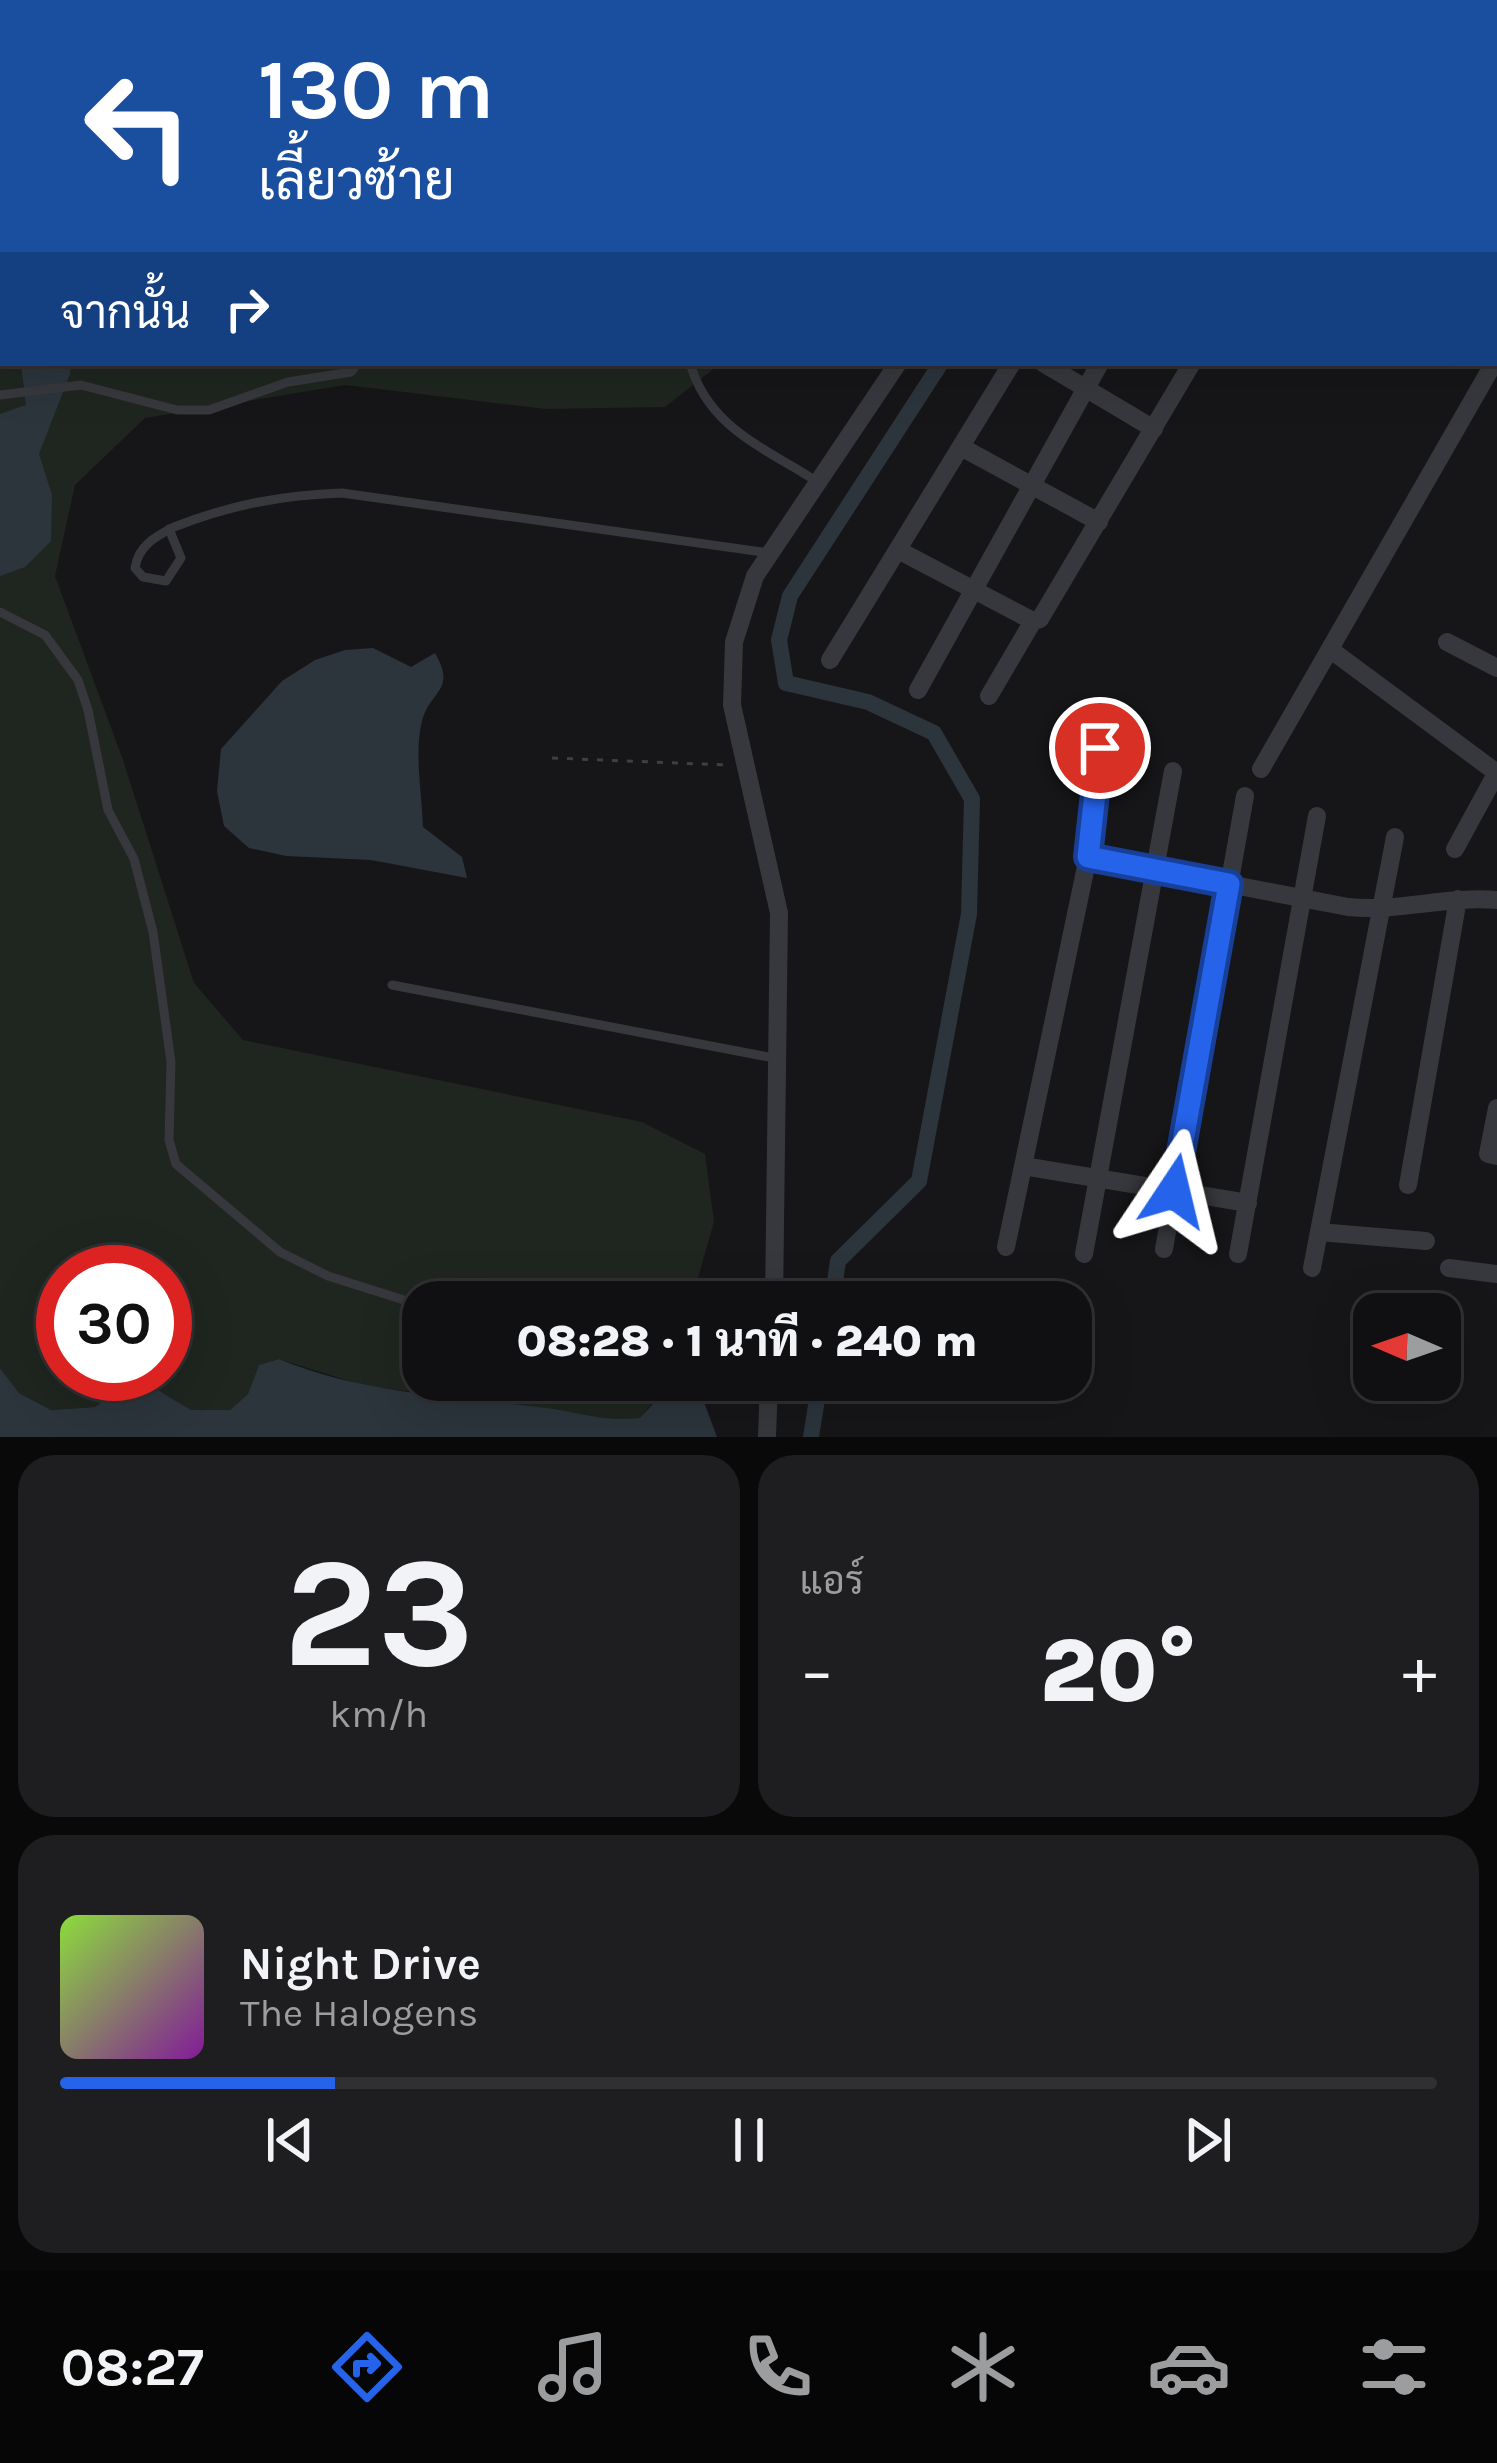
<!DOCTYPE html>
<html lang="th">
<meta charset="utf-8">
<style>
:root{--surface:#101012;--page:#1e1e20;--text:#f1f3f6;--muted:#9c9d9f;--line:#303032;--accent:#2563eb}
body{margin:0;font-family:Karla,Sarabun,sans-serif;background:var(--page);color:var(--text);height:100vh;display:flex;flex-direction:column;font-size:45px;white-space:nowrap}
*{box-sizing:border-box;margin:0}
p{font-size:39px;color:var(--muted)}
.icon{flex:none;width:66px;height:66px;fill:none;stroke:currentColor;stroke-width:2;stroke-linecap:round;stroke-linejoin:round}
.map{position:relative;height:1437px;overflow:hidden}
.panel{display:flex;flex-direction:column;gap:18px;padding:18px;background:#09090a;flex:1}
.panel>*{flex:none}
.banner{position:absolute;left:0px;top:0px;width:1497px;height:366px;box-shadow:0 12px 48px #0002,0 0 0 3px var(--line);background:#1a4fa0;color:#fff;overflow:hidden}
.needle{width:78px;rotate:272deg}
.controls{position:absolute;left:1353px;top:1293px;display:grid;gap:24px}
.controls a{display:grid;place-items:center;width:108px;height:108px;border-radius:24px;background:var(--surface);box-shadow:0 12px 48px #0002,0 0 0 3px var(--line);font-size:60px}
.speed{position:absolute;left:36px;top:1245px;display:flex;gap:24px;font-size:60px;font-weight:700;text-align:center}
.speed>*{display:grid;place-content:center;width:156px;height:156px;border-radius:50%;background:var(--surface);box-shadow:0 12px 48px #0002,0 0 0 3px var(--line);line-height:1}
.speed .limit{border:18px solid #d22;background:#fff;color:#111}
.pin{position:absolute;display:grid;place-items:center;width:102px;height:102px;color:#fff;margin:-51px;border:6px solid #fff;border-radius:50%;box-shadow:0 3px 12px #0007}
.me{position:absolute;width:132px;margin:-66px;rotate:10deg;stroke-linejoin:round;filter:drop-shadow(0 0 9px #0008)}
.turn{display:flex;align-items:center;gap:42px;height:252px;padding:0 60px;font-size:54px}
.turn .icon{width:156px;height:156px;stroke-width:2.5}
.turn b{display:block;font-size:84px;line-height:102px}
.then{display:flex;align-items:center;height:114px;padding:0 60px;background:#0003;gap:24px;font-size:45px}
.big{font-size:90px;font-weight:800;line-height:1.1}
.panel .tile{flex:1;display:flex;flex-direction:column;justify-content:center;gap:18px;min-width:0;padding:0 42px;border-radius:36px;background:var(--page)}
.panel .dial{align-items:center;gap:0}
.dial b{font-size:156px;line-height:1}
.song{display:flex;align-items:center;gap:36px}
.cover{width:144px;height:144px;border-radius:18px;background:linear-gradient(135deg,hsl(90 70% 55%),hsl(290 70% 35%))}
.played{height:12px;border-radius:6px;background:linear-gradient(90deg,var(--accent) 20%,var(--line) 20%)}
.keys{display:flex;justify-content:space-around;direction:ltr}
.heat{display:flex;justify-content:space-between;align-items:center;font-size:66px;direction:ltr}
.panel .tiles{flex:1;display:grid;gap:18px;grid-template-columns:1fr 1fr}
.tile:last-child{grid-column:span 2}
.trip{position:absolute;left:402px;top:1281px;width:690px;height:120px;border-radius:36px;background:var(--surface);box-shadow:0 12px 48px #0002,0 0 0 3px var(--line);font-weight:800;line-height:120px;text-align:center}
.dock{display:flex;height:192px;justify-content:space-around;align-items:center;background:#060607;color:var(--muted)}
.dock .icon{width:84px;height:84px}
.dock .current{color:var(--accent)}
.dock b{font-size:54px;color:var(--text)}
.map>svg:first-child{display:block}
.green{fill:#1e261f;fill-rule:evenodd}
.water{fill:#2c353c}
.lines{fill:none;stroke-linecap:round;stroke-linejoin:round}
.canal{stroke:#2c353c;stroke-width:16}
.path{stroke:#3d3f44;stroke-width:3;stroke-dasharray:6 9;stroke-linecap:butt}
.service{stroke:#37383d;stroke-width:9}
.minor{stroke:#37383d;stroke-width:18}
.shaded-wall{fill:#2f3033}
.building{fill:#525359;stroke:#5f6168;stroke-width:3}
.route-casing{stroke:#184099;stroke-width:30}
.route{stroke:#2563eb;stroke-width:21}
</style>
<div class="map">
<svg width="1497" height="1437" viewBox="0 0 1497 1437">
<rect width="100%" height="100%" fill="#161618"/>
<path class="green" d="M0 0 442 3H3V363H721L665 407 546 409 345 385 145 418 75 485 55 576 123 760 194 983 243 1040 642 1122 705 1154 714 1222 691 1302H423V1380H669L640 1419 603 1422 552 1409 365 1386 279 1359 259 1365 248 1394 230 1410H191L151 1386 123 1387 95 1407 51 1410 19 1393 0 1368ZM63 1272H165V1374H63Z"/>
<path class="water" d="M21 363H71L70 374 39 454 52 495 51 541 25 567 0 576V414L26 405Z
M373 648 411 667 435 653C457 691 430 690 422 721 414 752 422 794 423 827L462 857 467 878 371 860 286 856 249 848 224 826 217 791 221 749 282 681 315 660 345 650Z
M279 1359C366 1395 456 1396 547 1408 583 1413 602 1422 640 1418L665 1391 702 1397 717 1437H0V1368L19 1393 51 1410 95 1407 123 1387 151 1386 191 1410H230L248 1394 259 1365Z"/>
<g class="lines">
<path class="canal" d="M1184 3 1186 0
M832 1302 838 1261 919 1181 969 914 972 799 934 733 868 702 786 683 779 640 790 596 941 363
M811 1437 820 1380"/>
<path class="path" d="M842 3 849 0
M0 44H3
M552 758 727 765"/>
<path class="service" d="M690 363C708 427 763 447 816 481
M0 395 81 385 177 410H209L288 382 351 372 358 363
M169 529 181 558 166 581 143 577 135 568C138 546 156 536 174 527 230 505 282 495 342 493L769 553
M0 612 45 635 78 680 88 710 108 810 134 859 153 932 171 1062 169 1140 176 1164 280 1252 328 1276 423 1306
M392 985 779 1059"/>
<path class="minor" d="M992 0 993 3
M1254 0 1260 3
M1350 0 1355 3
M1295 3 1296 0
M1384 3 1385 0
M1043 363 1154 429
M961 447 1099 522
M898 550 1033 621 1040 619 1192 363
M1447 642 1497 668
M1331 650 1497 773
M830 660 1012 363
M918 690 1100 363
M989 696 1033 621
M1261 769 1494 363
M1455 849 1497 772
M1088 857 1348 907C1399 912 1446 896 1497 900
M1497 1108 1488 1154 1497 1156
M1023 1166 1248 1203
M1408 1185 1458 899
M1319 1232 1426 1241
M1006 1247 1088 857 1100 748
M1164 1249 1245 796
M1084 1254 1173 771
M1238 1254 1317 816
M1312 1268 1395 837
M1449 1268 1497 1274
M774 1302 779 913 732 705 734 642 755 576 898 363
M767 1437 769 1380"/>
</g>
<path class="shaded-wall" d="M1121 0H1166L1161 3H1116Z"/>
<path class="building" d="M1065 0H1121L1116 3H1067Z"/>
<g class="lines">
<g class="route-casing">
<path id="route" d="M1100 748 1088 857 1229 884 1174 1191"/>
</g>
<use href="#route" class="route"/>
</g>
</svg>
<div class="controls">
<a><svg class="needle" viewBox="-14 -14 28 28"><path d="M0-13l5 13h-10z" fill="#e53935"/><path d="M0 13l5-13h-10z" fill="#9c9d9f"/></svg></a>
</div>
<div class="speed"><div class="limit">30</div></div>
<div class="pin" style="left:1100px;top:748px;background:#d93025"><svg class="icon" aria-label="arrive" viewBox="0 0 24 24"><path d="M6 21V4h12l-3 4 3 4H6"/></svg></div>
<svg class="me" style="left:1174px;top:1191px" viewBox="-20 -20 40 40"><path d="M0-17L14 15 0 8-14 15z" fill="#2563eb" stroke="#fff" stroke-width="4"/></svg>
<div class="trip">08:28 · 1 นาที · 240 m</div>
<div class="banner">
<div class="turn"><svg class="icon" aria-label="left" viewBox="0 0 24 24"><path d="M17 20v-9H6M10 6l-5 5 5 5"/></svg><div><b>130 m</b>เลี้ยวซ้าย</div></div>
<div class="then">จากนั้น<svg class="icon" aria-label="right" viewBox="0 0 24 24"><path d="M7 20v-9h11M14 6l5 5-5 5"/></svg></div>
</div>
</div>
<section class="panel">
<div class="tiles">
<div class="tile dial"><b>23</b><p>km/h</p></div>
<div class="tile"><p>แอร์</p>
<div class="heat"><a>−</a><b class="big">20°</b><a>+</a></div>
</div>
<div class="tile">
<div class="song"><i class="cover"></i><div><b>Night Drive</b><p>The Halogens</p></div></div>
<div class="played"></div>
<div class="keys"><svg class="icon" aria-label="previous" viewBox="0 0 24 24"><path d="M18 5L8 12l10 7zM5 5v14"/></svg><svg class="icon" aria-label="pause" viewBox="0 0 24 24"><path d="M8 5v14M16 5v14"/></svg><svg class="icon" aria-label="next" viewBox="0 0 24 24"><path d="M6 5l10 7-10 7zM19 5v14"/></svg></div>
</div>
</div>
</section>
<nav class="dock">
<b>08:27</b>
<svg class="icon current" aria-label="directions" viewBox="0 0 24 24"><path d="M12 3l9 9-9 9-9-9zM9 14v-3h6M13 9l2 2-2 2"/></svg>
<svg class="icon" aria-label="music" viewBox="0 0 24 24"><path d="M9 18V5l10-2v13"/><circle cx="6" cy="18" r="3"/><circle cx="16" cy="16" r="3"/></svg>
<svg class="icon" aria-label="phone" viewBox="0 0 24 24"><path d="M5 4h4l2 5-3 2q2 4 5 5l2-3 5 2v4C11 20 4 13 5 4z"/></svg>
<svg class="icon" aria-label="climate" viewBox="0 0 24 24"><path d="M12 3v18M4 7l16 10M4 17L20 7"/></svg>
<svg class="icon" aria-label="car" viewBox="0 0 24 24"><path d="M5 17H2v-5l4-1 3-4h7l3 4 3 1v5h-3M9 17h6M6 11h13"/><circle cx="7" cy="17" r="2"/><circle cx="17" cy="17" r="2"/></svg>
<svg class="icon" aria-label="filters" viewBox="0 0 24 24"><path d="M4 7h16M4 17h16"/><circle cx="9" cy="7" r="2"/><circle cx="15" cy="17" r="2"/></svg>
</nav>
